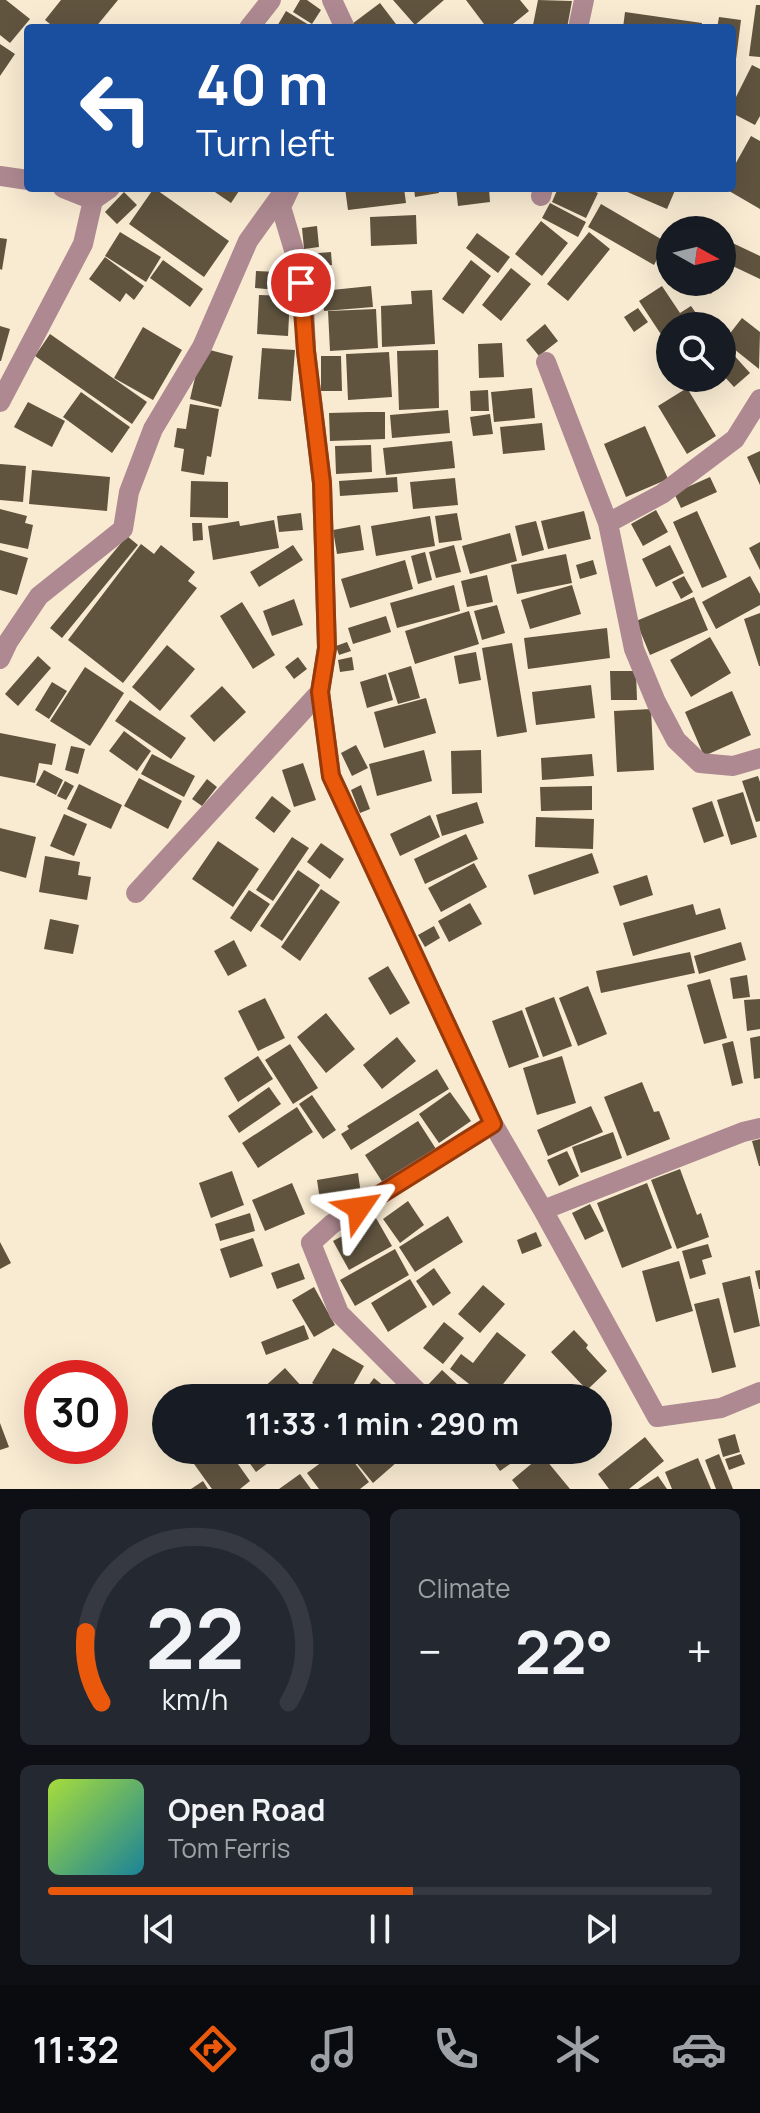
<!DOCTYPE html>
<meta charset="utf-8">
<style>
:root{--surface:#171b24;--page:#242831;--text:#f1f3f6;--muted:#9ea1a6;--line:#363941;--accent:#ea580c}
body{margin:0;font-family:Manrope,sans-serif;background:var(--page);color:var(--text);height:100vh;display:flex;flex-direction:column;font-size:30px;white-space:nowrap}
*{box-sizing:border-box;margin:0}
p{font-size:26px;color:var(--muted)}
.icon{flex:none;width:44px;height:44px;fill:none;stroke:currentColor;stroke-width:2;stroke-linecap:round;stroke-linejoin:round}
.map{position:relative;height:1489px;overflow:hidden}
.panel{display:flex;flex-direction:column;gap:20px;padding:20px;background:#0d0f14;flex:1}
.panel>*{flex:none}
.guide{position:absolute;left:24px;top:24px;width:712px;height:168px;border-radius:8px;box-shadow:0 8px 32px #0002;background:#1a4fa0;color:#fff;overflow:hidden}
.needle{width:52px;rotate:98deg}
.controls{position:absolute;left:656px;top:216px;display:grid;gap:16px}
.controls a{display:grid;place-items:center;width:80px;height:80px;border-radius:50%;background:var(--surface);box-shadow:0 8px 32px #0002;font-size:40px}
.speed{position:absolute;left:24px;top:1360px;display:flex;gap:16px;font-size:40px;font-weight:700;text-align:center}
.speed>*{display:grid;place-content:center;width:104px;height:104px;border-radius:50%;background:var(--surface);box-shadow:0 8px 32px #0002;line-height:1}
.speed .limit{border:12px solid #d22;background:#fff;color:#111}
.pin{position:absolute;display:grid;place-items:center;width:68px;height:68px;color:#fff;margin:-34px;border:4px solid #fff;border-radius:50%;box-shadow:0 2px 8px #0007}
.me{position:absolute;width:88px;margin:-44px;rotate:58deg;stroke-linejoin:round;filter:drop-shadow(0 0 6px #0008)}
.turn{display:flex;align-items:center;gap:28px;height:168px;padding:0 40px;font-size:36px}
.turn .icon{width:104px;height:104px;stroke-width:2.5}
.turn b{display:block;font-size:56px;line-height:68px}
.big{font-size:60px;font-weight:700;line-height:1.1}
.panel .widget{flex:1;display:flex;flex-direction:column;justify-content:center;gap:12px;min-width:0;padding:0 28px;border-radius:12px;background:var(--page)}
.panel .dial{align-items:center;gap:0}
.dial svg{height:208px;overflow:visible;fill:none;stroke:var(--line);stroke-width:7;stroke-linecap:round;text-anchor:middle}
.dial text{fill:var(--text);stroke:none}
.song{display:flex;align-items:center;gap:24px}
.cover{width:96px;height:96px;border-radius:12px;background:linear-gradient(135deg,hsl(80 70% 55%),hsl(190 70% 35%))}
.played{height:8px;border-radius:4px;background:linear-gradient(90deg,var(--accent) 55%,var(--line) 55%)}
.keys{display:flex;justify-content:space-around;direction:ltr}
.heat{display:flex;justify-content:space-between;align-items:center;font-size:44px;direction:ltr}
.panel .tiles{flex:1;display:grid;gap:20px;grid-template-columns:1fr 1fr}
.widget:last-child{grid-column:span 2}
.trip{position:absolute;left:152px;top:1384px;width:460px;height:80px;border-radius:40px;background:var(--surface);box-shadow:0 8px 32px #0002;font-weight:700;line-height:80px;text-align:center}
.dock{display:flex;height:128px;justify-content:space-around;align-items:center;background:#090b0e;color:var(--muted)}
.dock .icon{width:56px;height:56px}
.dock .active{color:var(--accent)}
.dock b{font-size:36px;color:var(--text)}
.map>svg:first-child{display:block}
.building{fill:#60543f}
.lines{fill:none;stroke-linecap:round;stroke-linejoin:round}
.minor{stroke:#ae8991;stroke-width:20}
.route-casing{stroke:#983908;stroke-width:20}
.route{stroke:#ea580c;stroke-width:14}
</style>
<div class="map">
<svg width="760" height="1489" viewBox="0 0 760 1489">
<rect width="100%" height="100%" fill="#f9ebd2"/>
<path class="building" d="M0 0H6L30 19 10 43 0 35Z
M61 0H118L95 28H55L45 20Z
M300 0H307L321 10 312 24 293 12Z
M393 0H444L415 25Z
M466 0H520L529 11 508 28H487Z
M538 0 572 1 567 28 533 25Z
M380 3 399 28H354L352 24Z
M756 5H760V57L749 56Z
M286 11 314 28H276Z
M625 12 702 23 701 28H623Z
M719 17 741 20 734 75 732 28H717Z
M0 44 15 54 0 76Z
M752 65 760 69V116L755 125 732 113V105Z
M751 136 760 141V209L724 188H732V170Z
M154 188 229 241 204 277 129 224Z
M209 188H241L231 203Z
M345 188H404L406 203 348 210Z
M414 188H438L439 193 415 197Z
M456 188H489L490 202 458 206Z
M558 188H587L598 193 586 218 552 202Z
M618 188H676L667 209Z
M124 192 137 205 117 224 105 212Z
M550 203 586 222 578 237 542 218Z
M601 204 666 242 654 265 588 227Z
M416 215 417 244 371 246 370 217Z
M541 221 568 243 542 276 515 254Z
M317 226 319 247 304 249 302 228Z
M120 232 161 257 146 282 105 256Z
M589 232 610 249 568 301 547 284Z
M477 233 510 257 498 273 466 248Z
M0 238 7 239 2 270 0 269Z
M722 238 760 256V279L722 261Z
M331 252 332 265 309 267 307 254Z
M105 257 144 286 134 300 126 293 120 302 89 279Z
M163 260 203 289 190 307 150 278Z
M471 260 491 276 463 314 442 299Z
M511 268 531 284 501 321 482 305Z
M256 271 278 272 277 290 255 288Z
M689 282H717L711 294Z
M371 286 373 307 324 311 322 291Z
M662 286 680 313 691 306 703 323 699 326H670V343L668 345 639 301Z
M432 290 435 344 382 347 381 306 412 304 411 291Z
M259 295 290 296 288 336 257 334Z
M638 308 648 322 634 332 624 317Z
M376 309 378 348 330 351 328 311Z
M742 318 760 332 759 369 724 341Z
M545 324 558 341 539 356 526 340Z
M0 326 10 329 1 361H0Z
M143 327 182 350 153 400 114 378Z
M50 334 147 402 132 424 35 356Z
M722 342 750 373 734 387 722 374Z
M502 343 504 377 479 378 478 344Z
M202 348 233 356 221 407 190 399Z
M262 348 295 350 291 401 258 399Z
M438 350 439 408 399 410 397 351Z
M389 352 392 397 348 400 346 354Z
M321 356H341L342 391H321Z
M532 388 535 418 494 422 491 392Z
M687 388 716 436 687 454 658 406Z
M488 390 489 411H471L470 391Z
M81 392 130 427 112 453 63 417Z
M28 402 65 421 52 447 14 427Z
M190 404 219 409 211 457 207 456 204 475 181 471 184 449 174 447 177 428 186 429Z
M448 410 450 433 392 438 390 415Z
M367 412H385V439L330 441 329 413Z
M490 414 493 434 473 436 470 417Z
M542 423 545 450 503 454 500 427Z
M645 426 668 479 626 497 604 444Z
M452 441 455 468 386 475 383 448Z
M371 445 372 472 336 474 335 446Z
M760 451V485L747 457Z
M0 464 26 466 23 502 0 500Z
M32 470 110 477 107 511 29 504Z
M397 477 398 492 340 496 339 481Z
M710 477 717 492 681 508 674 493Z
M455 478 458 505 413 509 410 482Z
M191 481 228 482V518L190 517Z
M0 509 27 516 25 523 33 525 28 549 0 543Z
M656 510 668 532 643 546 631 524Z
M584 511 591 539 548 549 541 521Z
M697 511 727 577 702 588 673 522Z
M301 513 303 530 279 532 277 516Z
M457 513 462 540 439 543 435 516Z
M430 516 435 546 376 556 371 526Z
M274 520 279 548 213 560 208 526 239 521 240 526Z
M536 521 544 550 522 556 515 526Z
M192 523H202L203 540 193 541Z
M360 525 364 550 337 554 333 530Z
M510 533 517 561 470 574 462 546Z
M127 536 138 545 62 638 50 628Z
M760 542V570L749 548Z
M141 544 154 554 161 545 195 572 188 581 197 588 123 683 68 640Z
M293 545 303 560 259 587 250 572Z
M454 545 461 572 436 578 429 552Z
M670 545 684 573 656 587 642 559Z
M0 550 28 558 17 595 0 590Z
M425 552 432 580 418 584 411 556Z
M566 554 572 583 517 594 511 565Z
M405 560 413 589 350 608 341 579Z
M593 560 597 574 580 579 576 565Z
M487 575 493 602 467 607 461 581Z
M684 576 693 592 681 599 672 582Z
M750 576 760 594V605L716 629 702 602Z
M454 585 460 611 397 628 390 603Z
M572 585 581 614 530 629 521 600Z
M694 597 708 630 650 655 636 621Z
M294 599 303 625 272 636 263 611Z
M242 602 275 655 253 669 220 616Z
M497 605 505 633 482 640 474 611Z
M469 611 479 644 415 664 405 631Z
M760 613V666H759L744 619Z
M386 616 391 632 353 644 348 628Z
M607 628 610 658 528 669 524 638Z
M710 637 731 673 691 697 670 660Z
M347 642 351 651 339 655 336 646Z
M512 643 527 732 497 737 482 648Z
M167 645 195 669 160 711 132 687Z
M476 652 481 680 459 684 454 656Z
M38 656 51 668 18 706 5 694Z
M298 657 307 669 294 679 285 667Z
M352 657 354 670 340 672 338 660Z
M411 666 420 698 398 704 388 673Z
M85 667 124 693 90 746 50 721Z
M610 671H636L637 700H611Z
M386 674 393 700 367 708 360 682Z
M52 682 67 691 49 719 35 710Z
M591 685 595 718 536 725 532 692Z
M222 686 246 712 214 742 190 716Z
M732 691 751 735 704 756 685 712Z
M426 698 436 733 384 748 374 712Z
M130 700 186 738 171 759 115 721Z
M651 709 654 770 617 772 614 711Z
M124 731 151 751 137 771 109 751Z
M0 733 56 744 52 765 39 763 35 783 0 776Z
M356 745 368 768 352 776 341 753Z
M71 746 85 749 78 774 65 770Z
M424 750 432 781 377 796 369 764Z
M481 750 482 793 452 794 451 751Z
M152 754 195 776 184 797 141 774Z
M592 754 594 776 542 780 541 758Z
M303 763 316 800 294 807 282 770Z
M44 770 63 780 56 795 36 785Z
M758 776 760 782V821L756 822 742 781Z
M139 778 182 801 168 829 124 806Z
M207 779 217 787 202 806 192 799Z
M65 781 74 786 66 800 57 796Z
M79 784 122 805 111 829 67 809Z
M361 785 370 809 360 813 351 790Z
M592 786V810L541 811 540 787Z
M743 792 757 837 731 845 717 800Z
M272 796 291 811 274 833 255 818Z
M712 801 724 836 704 843 692 808Z
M477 802 484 823 442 836 436 815Z
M64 814 87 824 74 856 50 846Z
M430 815 440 837 400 856 390 834Z
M536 817 594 819 593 849 535 847Z
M0 828 36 837 26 878 0 871Z
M466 834 478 859 425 884 414 859Z
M292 837 309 848 273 901 256 890Z
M218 841 259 869 233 907 192 879Z
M321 843 344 859 330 879 307 862Z
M592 853 599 873 534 895 528 875Z
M45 856 80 862 78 875 91 877 87 900 39 892Z
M474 863 487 887 441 912 428 888Z
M298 870 320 885 282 941 260 926Z
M647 875 653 895 620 906 613 886Z
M321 889 340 902 300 961 281 947Z
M249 890 270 904 251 932 230 918Z
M470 903 482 924 449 942 438 921Z
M693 904 696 915 720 908 726 929 633 956 623 923Z
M50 919 79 925 73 954 44 949Z
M434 926 440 938 425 947 418 935Z
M234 940 247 966 228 976 214 951Z
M741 942 746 960 699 974 694 956Z
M690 952 695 973 601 993 596 971Z
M388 966 410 1003 390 1015 368 978Z
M747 975 750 997 733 999 730 978Z
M710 979 727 1038 704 1044 687 985Z
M588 986 607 1034 578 1046 559 998Z
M554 997 572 1046 543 1057 525 1008Z
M265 998 285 1038 258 1051 238 1011Z
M760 999V1029L747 1031 744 1000Z
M522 1010 539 1057 509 1068 492 1021Z
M326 1013 355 1049 326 1073 297 1037Z
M760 1036V1078L754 1079 750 1038Z
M397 1037 416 1061 382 1089 363 1065Z
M733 1041 743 1083 732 1086 722 1044Z
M290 1044 318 1088 293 1104 265 1060Z
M258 1056 273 1079 238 1102 224 1078Z
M562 1056 576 1103 537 1115 523 1068Z
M437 1069 449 1089 351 1150 341 1134 349 1129 347 1126Z
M642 1082 654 1112 659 1111 670 1139 627 1156 604 1097Z
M269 1087 281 1104 239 1133 228 1116Z
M450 1092 471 1121 439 1143 419 1114Z
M312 1095 336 1130 323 1139 299 1104Z
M591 1106 603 1132 548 1156 537 1130Z
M297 1107 313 1132 258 1168 242 1143Z
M418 1121 436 1149 383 1183 365 1155Z
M613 1132 622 1158 581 1173 572 1147Z
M760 1139V1166H759L752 1141Z
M567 1151 579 1176 559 1186 547 1160Z
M680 1169 697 1215 701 1213 709 1237 677 1249 651 1180Z
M232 1171 244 1205 211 1218 199 1183Z
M358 1173 361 1194 320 1200 317 1180Z
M292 1183 305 1214 265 1231 252 1200Z
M647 1183 672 1248 622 1268 597 1203Z
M408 1201 424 1225 400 1243 383 1219Z
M590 1204 604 1231 585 1240 572 1213Z
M250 1213 255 1231 220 1241 215 1224Z
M448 1216 463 1242 415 1272 399 1247Z
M376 1218 392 1246 349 1270 333 1241Z
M536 1232 542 1246 522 1254 517 1240Z
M253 1238 263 1266 230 1278 220 1249Z
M0 1242 11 1263 0 1269Z
M708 1244 712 1257 702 1260 706 1274 690 1279 682 1251Z
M395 1249 409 1275 355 1306 340 1280Z
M679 1261 693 1311 656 1322 642 1271Z
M299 1263 305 1279 277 1289 271 1273Z
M434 1268 451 1293 433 1306 416 1281Z
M760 1270V1289H759L755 1271Z
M750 1276 760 1326 734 1333 722 1283Z
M410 1279 427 1307 388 1332 371 1303Z
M483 1285 505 1304 480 1333 458 1314Z
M314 1287 335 1325 314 1337 292 1300Z
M719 1298 736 1367 712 1373 694 1304Z
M444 1322 464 1338 443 1364 423 1348Z
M304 1325 309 1339 266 1355 261 1342Z
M574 1330 588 1345 586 1348 607 1371 587 1390 551 1352Z
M497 1332 526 1355 492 1398H487L450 1369 461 1354 473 1363Z
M333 1348 364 1366 346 1398H337L312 1383Z
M285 1368 312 1398H267L260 1391Z
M442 1370 472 1398H435L425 1388Z
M374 1378 391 1392 386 1398H359Z
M0 1423 9 1447 0 1450Z
M735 1434 740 1452 723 1457 718 1439Z
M645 1437 664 1461 629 1489H609L598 1474Z
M184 1450H228L250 1481 240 1489H212Z
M240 1450H285L256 1472Z
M338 1450H345L369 1482 360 1489H319L307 1473Z
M356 1450H387L397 1462 373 1483 350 1455Z
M404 1450H429L419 1462Z
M494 1450H519L523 1455 500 1471 488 1454Z
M719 1454 733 1489H716L705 1460Z
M741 1454 745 1464 729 1470 725 1459Z
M542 1455 570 1489H519L512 1480Z
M698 1458 711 1489H672L665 1472Z
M300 1474 311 1489H279Z
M658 1476 667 1489H638Z
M203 1481 208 1489H191Z"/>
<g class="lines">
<path class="minor" d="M332 0 345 28
M249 28 271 0
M578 28 584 0
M0 176 28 180
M63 188 93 200 110 188
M290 188 281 207 297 260 304 305 306 351 322 483 327 648 320 692 331 776 493 1124 543 1210 657 1417 721 1408 760 1392
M541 196 543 188
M546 362 608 523 634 649 656 702 676 740 700 763 733 766 760 758
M0 402 83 244 93 200
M608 523 662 494 735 439 760 399
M0 659 8 642 39 596 123 529 129 492 153 429 202 347 248 241 284 191
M136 893 320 692
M543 1210 743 1132 760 1128
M424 1398 339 1313 311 1243 332 1224 493 1124"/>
</g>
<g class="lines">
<g class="route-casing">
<path id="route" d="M301 283 306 351 322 483 327 648 320 692 331 776 493 1124 359 1208"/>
</g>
<use href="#route" class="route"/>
</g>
</svg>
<div class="controls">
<a><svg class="needle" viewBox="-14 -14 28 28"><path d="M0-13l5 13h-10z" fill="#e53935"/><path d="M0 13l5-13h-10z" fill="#9ea1a6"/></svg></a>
<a><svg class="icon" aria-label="search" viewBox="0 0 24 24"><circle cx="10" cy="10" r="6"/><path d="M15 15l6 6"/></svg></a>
</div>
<div class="speed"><div class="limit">30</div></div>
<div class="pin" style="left:301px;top:283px;background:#d93025"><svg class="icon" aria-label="arrive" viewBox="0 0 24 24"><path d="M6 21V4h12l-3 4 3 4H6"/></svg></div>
<svg class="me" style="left:359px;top:1208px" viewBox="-20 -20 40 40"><path d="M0-17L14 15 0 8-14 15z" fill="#ea580c" stroke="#fff" stroke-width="4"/></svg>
<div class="trip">11:33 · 1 min · 290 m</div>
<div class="guide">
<div class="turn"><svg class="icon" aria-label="left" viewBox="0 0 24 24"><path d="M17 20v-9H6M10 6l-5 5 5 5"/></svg><div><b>40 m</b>Turn left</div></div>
</div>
</div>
<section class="panel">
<div class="tiles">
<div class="widget dial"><svg viewBox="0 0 100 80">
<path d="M14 69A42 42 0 1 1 86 69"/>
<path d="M14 69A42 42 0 0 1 8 42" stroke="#ea580c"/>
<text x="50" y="56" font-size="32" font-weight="700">22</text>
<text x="50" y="72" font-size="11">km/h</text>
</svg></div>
<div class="widget"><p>Climate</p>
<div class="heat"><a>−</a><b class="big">22°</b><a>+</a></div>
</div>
<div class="widget">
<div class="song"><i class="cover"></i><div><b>Open Road</b><p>Tom Ferris</p></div></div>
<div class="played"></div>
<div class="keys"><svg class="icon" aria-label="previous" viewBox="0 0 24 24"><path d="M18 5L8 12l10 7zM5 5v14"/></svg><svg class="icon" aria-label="pause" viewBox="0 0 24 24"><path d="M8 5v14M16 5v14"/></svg><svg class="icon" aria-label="next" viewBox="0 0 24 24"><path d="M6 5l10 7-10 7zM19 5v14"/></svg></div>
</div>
</div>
</section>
<nav class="dock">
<b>11:32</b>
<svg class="icon active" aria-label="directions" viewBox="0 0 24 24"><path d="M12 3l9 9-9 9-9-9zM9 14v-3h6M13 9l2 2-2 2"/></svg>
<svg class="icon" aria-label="music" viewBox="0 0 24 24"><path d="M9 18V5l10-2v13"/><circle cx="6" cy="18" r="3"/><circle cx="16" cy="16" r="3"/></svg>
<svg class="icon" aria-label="phone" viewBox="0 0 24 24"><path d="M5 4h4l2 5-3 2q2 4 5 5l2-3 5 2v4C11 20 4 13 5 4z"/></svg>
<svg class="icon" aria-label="climate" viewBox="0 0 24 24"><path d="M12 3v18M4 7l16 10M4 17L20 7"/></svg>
<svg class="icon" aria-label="car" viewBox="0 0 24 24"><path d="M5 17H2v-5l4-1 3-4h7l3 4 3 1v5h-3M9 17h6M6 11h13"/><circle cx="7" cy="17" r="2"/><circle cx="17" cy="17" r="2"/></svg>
</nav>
